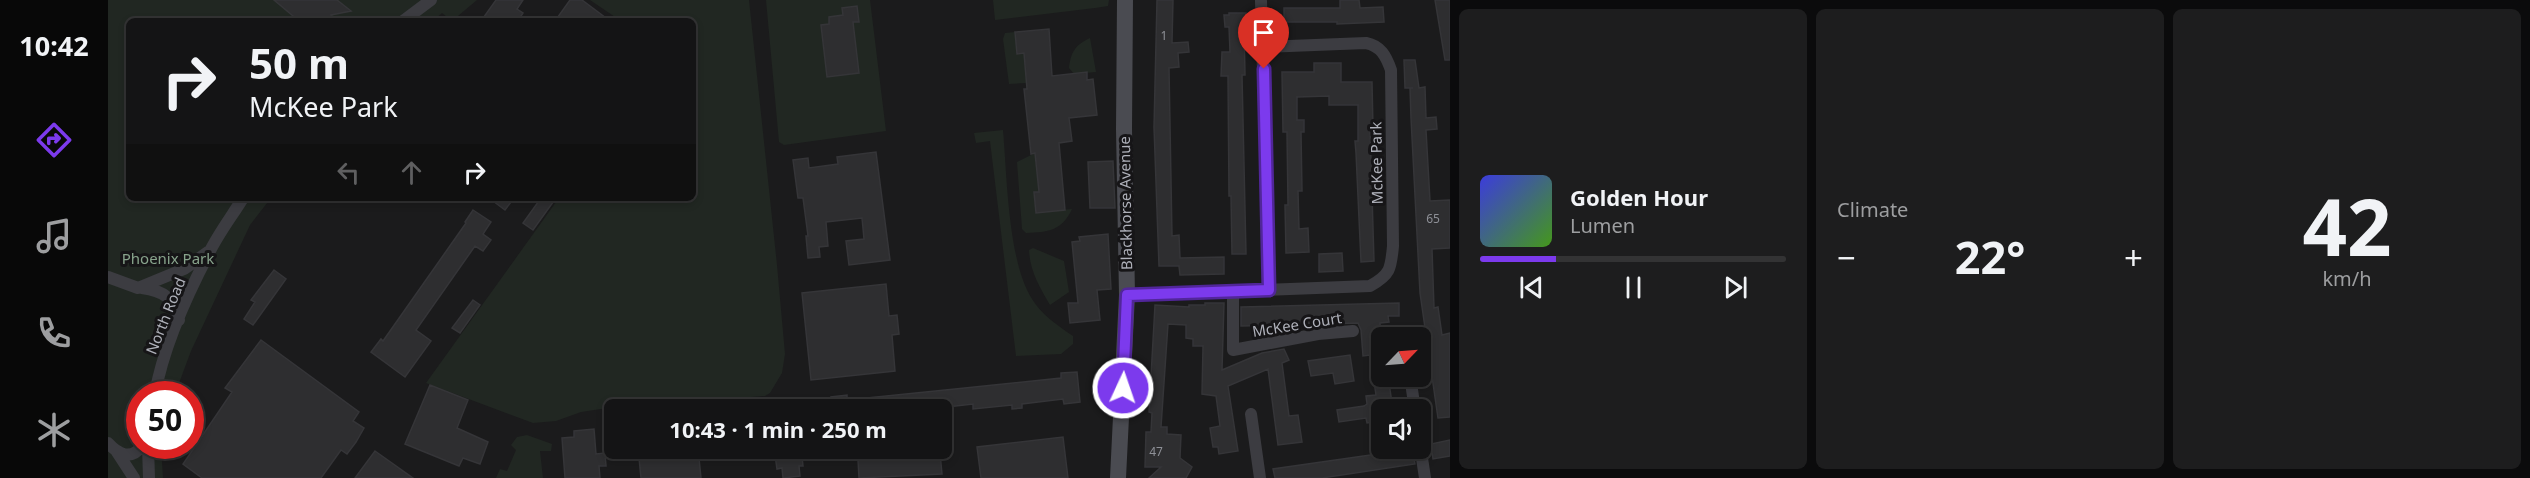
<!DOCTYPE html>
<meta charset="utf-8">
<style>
:root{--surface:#141415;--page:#1d1d1e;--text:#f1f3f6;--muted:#9d9ea0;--line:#333334;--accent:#7c3aed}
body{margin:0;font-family:"Noto Sans",sans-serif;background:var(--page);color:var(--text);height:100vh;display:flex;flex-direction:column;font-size:22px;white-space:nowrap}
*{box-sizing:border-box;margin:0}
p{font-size:20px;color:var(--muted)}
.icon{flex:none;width:33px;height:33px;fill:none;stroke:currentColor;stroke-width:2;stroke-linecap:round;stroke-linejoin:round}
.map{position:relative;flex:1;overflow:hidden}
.panel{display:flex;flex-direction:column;gap:9px;padding:9px;background:#0b0b0c;width:1080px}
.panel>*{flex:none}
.hud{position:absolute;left:18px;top:18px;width:570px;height:183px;border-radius:9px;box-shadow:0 3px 9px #0003,0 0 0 2px var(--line);background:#141415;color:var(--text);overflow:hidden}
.needle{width:39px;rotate:65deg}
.fabs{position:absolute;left:1263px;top:327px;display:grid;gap:12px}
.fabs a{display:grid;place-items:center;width:60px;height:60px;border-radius:9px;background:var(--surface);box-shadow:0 3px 9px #0003,0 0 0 2px var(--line);font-size:30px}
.speed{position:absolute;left:18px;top:381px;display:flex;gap:12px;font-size:30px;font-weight:700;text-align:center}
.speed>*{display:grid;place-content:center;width:78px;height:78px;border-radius:50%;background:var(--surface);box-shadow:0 3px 9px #0003,0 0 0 2px var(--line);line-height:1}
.speed .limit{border:9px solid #d22;background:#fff;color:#111}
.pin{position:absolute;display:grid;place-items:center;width:51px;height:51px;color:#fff;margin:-62px -26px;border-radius:50% 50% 50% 0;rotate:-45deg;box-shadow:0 0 6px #0007}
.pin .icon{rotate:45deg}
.me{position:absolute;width:66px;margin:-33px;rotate:3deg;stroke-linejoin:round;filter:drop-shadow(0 0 4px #0008)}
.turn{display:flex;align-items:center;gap:21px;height:126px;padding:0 24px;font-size:27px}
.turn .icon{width:78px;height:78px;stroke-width:2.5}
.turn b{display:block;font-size:42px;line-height:51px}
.lanes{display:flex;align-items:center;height:57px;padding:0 24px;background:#0003;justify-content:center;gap:30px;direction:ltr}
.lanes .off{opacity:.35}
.big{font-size:45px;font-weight:700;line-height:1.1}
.panel .card{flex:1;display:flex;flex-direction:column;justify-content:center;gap:9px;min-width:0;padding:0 21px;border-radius:9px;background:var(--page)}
.panel .dial{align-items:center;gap:0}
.dial b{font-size:78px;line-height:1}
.song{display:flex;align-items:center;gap:18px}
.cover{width:72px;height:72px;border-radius:9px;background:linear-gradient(135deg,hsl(240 70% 55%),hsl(100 70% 35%))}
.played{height:6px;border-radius:3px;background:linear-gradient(90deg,var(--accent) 25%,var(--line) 25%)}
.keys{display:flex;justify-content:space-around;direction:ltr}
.heat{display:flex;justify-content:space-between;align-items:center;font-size:33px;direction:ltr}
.panel .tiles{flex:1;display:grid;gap:9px;grid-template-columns:repeat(3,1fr)}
.trip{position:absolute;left:496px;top:399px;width:348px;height:60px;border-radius:9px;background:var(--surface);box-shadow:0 3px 9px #0003,0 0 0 2px var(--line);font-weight:700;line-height:60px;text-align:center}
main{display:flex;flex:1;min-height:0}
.menu{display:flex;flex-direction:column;width:108px;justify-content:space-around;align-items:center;background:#080808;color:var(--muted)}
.menu .icon{width:42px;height:42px}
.menu .on{color:var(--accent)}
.menu b{font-size:27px;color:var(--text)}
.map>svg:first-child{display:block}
.green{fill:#212722}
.building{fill:#2e2e30;stroke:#353538;stroke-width:1.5}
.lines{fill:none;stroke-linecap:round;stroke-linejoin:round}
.minor{stroke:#3c3c41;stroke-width:12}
.secondary{stroke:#4a4b51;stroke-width:16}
.route-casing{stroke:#51269a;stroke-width:15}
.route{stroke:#7c3aed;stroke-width:10}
.labels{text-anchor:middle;stroke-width:6;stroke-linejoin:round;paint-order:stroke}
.number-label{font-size:12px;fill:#8e9097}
.street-label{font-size:15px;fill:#afb1ba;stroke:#161517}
.park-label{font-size:15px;fill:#88a38c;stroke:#161517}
</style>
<main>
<nav class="menu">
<b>10:42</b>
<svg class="icon on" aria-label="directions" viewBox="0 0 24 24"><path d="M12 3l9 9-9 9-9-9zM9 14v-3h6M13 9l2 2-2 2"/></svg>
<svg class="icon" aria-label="music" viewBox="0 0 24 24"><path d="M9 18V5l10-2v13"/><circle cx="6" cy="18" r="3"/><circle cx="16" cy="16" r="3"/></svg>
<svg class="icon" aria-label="phone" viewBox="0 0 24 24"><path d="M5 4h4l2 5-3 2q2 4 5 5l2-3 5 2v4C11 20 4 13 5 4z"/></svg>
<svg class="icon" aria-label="climate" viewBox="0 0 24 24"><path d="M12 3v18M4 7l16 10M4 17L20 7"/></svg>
</nav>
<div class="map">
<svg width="1342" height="478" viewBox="0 0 1342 478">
<rect width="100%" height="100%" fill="#1b1b1c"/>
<path class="green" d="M0 0H369L344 21 334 13 325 21H21V198H163L142 225 83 351 67 394H32V446H53L55 478H0Z
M482 0H641L669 265 677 354 674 373 662 393 657 396 493 409 473 412 448 421 425 423 318 383 451 198H585V21H513Z
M658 0H762L778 131 676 145 671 142Z
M885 0H1001L1000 6 987 8 887 20Z
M907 32 909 54 916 53 919 83 901 84 895 39 897 33Z
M982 38 988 72 966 74 961 68C963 52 967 45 982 38Z
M895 130C899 175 900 262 924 299 933 314 950 326 965 336V344L953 354 908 356 882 141 868 143 866 133Z
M927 153 931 192 926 193 928 212 964 209C954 231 940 232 918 233L914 229 909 162Z
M925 248 956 261 961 292 942 305C931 286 922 271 921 250Z
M419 435 444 444 443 451H432L435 478H388L392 469 399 471 408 450 403 445 409 437Z"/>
<path class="building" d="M166 0H229L243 11 223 15 230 21H191Z
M388 0H415L409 9 415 13 410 21H373Z
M462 0H474L502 21H447Z
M1049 0H1065L1064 43 1080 42 1081 52 1070 53 1071 67 1061 68 1064 236 1071 235 1072 258 1116 257V274L1072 275 1071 266H1051L1046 127Z
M1232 0H1251L1252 8 1275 7 1276 22 1229 24V22H1176V8H1232Z
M1327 0H1342V60H1337Z
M749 6 751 22H745L751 73 719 77 713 25 721 24V17L735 15 734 8Z
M1121 13H1138V26H1136L1137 75H1134L1138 254H1124L1123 196H1121L1120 76H1113L1114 52H1122L1121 27H1117L1116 15H1121Z
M941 29 944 76 979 72V80L985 79 989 115 961 118 964 141 951 143 957 210 928 213 926 192H931L927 153 923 154 916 89H919L916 53 909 54 907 32Z
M1296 60H1307L1311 88 1317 87 1318 118 1328 117 1329 129 1318 130 1322 201 1342 200V248L1324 249 1326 308 1330 307 1334 335 1342 333V417L1330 418 1312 293 1303 118 1302 88H1305H1297Z
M1206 63H1233V82H1264L1265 128H1262L1266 261 1253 262 1248 153 1247 141H1250V105H1221V96L1189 97V120H1196V132H1193L1194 191H1190L1191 229 1200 228 1201 252 1178 253 1177 205H1180L1179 132H1175L1174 72H1206Z
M768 152 782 260 741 265 738 241 756 239 754 218 718 222 720 246 711 247 712 257 700 258 698 236H700L695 198H690L685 160 700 158 701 168 730 164 729 157Z
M1005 161 1007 208H982L980 162Z
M381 198H406L397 210Z
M433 198H448L425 230 415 223Z
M365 210 383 222 375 234 383 240 375 251 367 246 308 330 323 341 297 377 263 352 273 339 275 341 358 223 357 222Z
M1000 234 1003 289 989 290 992 320 962 323 960 303H970L964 242 972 241 971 237Z
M1234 253 1235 271 1211 272V254Z
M166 270 178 279 145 325 136 319 147 302 143 300Z
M778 284 781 316 789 315 791 334 784 335 787 371 703 380 694 293Z
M365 300 372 305 352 333 344 328Z
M1097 303H1116L1114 370 1154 353 1176 349 1181 360 1174 363 1181 416 1190 415 1194 442 1170 445 1160 369 1120 386 1130 451 1111 454 1110 447H1105L1102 428 1112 426 1108 396 1094 394 1095 346H1085V339L1078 338V325L1060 324 1053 427H1059V434L1073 435 1072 458 1084 467 1078 478H1041L1053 467H1037L1038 432H1043L1044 413 1041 412 1047 305 1081 307V305H1097Z
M1291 303V316H1280L1281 322 1272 323 1274 376H1280L1285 410H1274V421L1259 423 1258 418 1231 422 1229 410 1256 406 1259 404 1258 396 1268 395 1262 355 1255 356 1253 330 1250 323 1133 326V307Z
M153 340 251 412 245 421 256 428 248 442 239 454 233 450 213 478H94L75 464 124 392 117 388Z
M1242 355 1246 381 1227 384 1225 373 1203 376 1200 361Z
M969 372 972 402 956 404 955 399 914 404V408L904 409V405L865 409V404L830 408V410H718V403L724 402 723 397 739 395V400L847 389 953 378V373Z
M322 385 360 400 349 428 380 442 372 464 355 458 351 466 297 444Z
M486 429 488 454 497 453 498 466H491L492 478H457L454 438 466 437V431Z
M955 437 960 478H873L869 447Z
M1342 440V456L1325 459 1323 444Z
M530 448H590L593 478H533Z
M666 448H699L694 456 695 466H691L692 476 675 478 674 468 669 469Z
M1304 449 1307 464 1214 478H1167L1165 469Z
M267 451 305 478H247Z
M832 453 834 474 751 478 750 460Z"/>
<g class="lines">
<path class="minor" d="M1153 1 1161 290
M295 21 323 0
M0 277 30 288 76 269 100 252
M34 288C56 291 66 298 71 320
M1125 291V350L1210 334 1245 331
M1019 295 1262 286C1282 275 1283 269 1285 246L1283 70C1278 56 1273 46 1258 43L1156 47
M1302 376 1307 410
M47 394C55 348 79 295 101 253 110 234 124 216 135 198
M1143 414 1152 478
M0 443C10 454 23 461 34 446
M1312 445 1317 478
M40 446 41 478
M9 452 26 478"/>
<path class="secondary" d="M1010 478 1019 295 1016 129 1017 0"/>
</g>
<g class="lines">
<g class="route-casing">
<path id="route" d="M1015 388 1019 295 1161 290 1156 69"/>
</g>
<use href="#route" class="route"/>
</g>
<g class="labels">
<g class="number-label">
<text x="1056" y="40">1</text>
<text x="1325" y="223">65</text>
<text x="1048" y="456">47</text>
</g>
<g class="street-label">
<text transform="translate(1269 163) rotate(-91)" y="5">McKee Park</text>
<text transform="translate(1018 203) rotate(-91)" y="5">Blackhorse Avenue</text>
<text transform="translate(58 316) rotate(-68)" y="5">North Road</text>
<text transform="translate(1189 325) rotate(-9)" y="5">McKee Court</text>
</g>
<g class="park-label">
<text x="60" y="264">Phoenix Park</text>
</g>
</g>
</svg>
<div class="fabs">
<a><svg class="needle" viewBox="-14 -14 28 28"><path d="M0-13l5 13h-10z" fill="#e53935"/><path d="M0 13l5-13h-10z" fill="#9d9ea0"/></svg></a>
<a><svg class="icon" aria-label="sound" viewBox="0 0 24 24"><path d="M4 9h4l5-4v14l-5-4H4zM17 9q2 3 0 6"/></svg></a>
</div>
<div class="speed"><div class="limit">50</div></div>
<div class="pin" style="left:1156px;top:69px;background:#d93025"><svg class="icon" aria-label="arrive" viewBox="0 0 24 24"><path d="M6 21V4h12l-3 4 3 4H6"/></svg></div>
<svg class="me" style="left:1015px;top:388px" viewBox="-20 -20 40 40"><circle r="17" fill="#7c3aed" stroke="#fff" stroke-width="3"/><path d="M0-11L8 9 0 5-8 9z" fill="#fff"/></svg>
<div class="trip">10:43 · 1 min · 250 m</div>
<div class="hud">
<div class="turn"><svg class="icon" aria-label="right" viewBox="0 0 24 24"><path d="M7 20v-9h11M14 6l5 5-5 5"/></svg><div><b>50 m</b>McKee Park</div></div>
<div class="lanes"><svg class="icon off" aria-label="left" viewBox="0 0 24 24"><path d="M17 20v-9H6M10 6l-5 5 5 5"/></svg><svg class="icon off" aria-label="ahead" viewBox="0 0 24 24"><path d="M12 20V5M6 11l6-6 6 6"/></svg><svg class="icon" aria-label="right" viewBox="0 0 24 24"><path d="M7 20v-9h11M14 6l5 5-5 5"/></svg></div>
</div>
</div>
<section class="panel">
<div class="tiles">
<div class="card">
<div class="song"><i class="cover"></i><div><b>Golden Hour</b><p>Lumen</p></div></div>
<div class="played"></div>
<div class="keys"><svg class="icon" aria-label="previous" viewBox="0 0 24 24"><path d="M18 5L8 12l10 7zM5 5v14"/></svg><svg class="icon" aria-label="pause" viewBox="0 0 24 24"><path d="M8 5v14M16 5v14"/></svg><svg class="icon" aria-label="next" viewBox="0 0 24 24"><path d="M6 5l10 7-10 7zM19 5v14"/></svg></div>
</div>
<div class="card"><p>Climate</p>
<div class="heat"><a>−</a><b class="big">22°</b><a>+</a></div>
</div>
<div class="card dial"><b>42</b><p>km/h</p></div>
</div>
</section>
</main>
